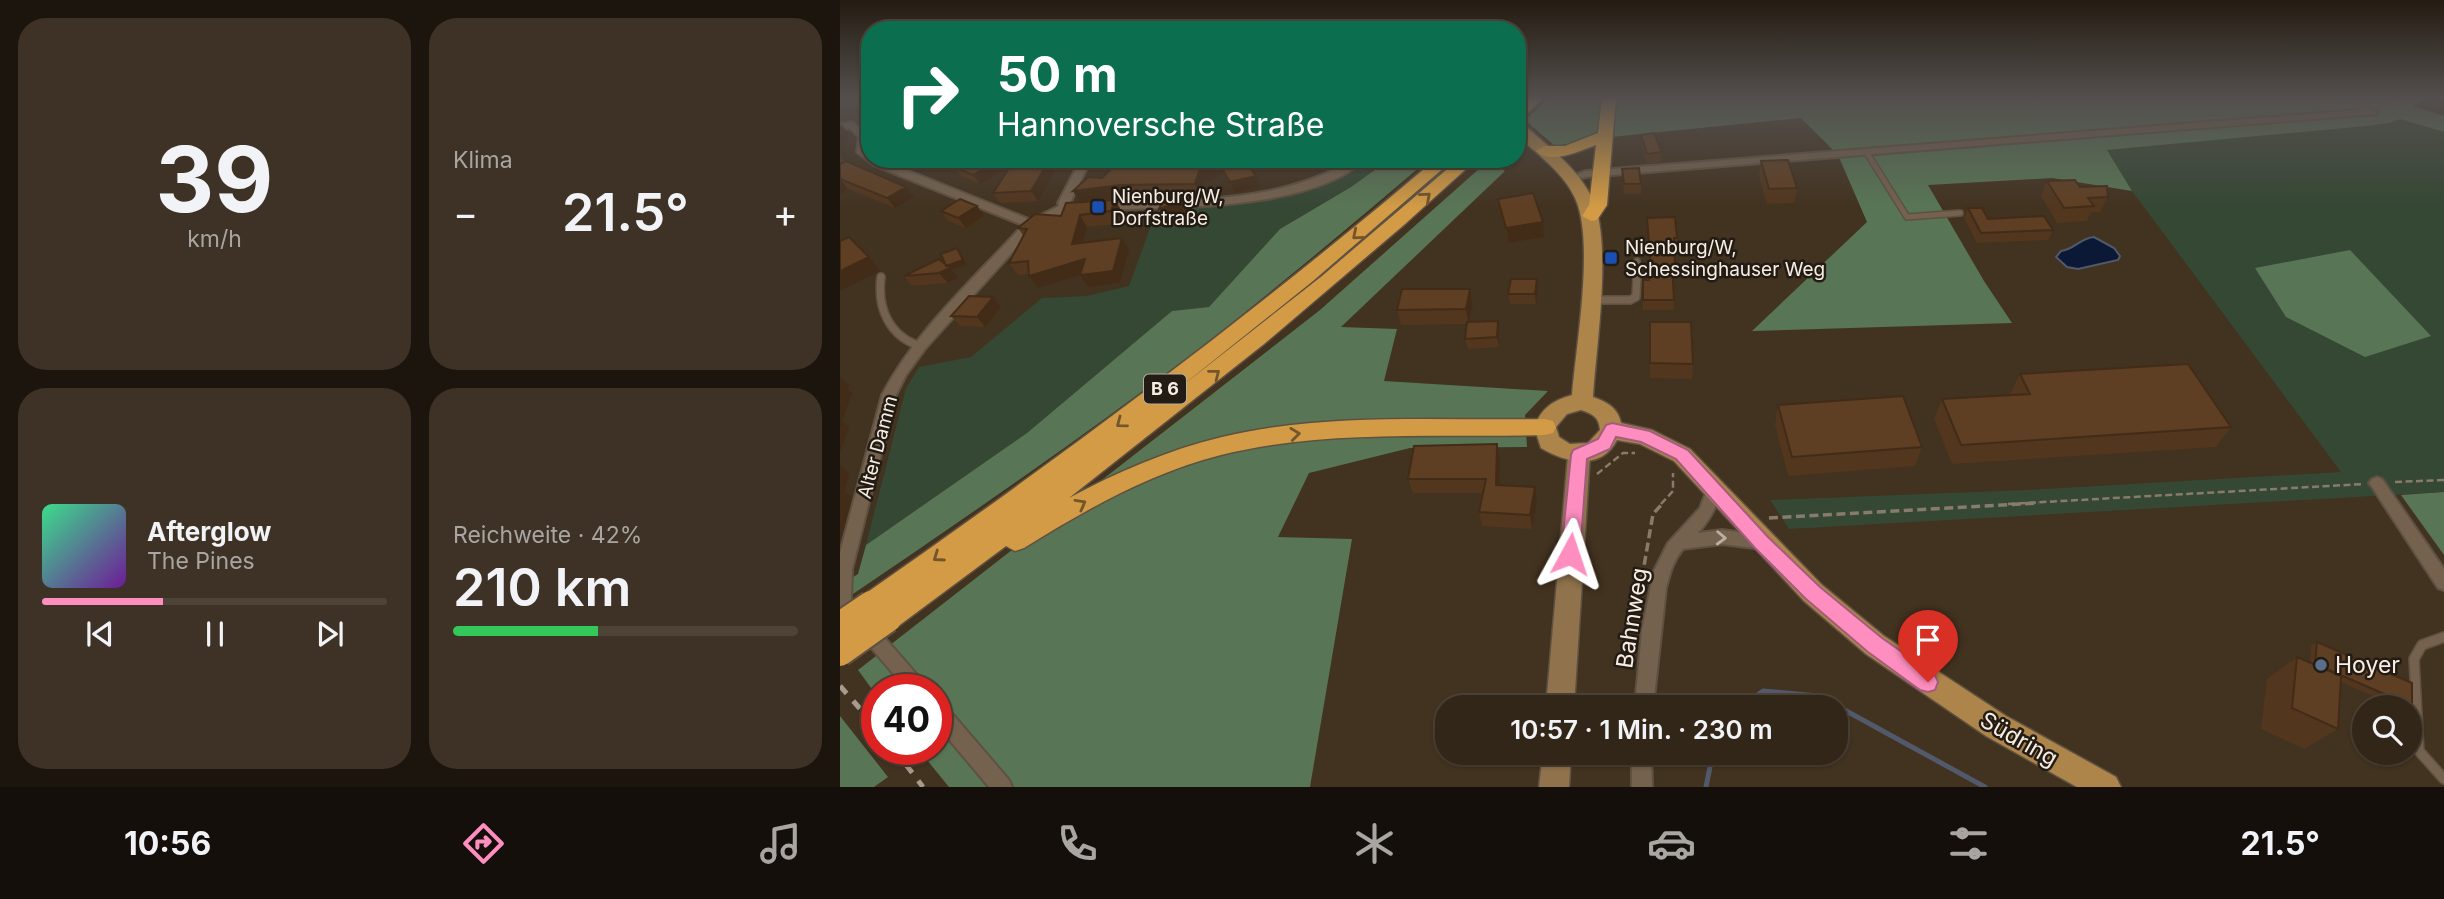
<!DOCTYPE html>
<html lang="de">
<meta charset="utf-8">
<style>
:root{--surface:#322618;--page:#3d3225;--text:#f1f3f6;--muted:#a8a5a2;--line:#4d4337;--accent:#fd8ebf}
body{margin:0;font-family:Inter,sans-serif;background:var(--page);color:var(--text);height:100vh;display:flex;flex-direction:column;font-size:26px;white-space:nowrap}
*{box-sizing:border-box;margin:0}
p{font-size:23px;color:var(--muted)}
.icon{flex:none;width:38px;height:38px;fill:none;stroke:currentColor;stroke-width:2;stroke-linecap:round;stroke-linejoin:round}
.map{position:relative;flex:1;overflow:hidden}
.side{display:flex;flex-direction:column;gap:18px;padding:18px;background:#1c150d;width:840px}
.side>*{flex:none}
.guide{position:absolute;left:21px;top:21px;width:665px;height:147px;border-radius:28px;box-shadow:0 2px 5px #0004,0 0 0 2px var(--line);background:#0b6e4f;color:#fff;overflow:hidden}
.buttons{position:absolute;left:1512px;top:695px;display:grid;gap:14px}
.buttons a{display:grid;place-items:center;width:70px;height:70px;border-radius:50%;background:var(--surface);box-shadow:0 2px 5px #0004,0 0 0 2px var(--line);font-size:35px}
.speed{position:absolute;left:21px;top:674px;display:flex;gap:14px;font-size:35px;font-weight:700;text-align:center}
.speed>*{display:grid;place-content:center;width:91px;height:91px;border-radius:50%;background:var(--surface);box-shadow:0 2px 5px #0004,0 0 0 2px var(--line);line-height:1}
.speed .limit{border:10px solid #d22;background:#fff;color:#111}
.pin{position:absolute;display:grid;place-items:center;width:60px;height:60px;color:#fff;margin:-72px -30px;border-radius:50% 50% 50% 0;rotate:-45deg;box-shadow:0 0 7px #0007}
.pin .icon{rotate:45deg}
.me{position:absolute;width:77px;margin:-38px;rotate:5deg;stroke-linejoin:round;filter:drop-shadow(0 0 5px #0008)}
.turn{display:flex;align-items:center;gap:24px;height:147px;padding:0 21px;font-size:32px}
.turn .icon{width:91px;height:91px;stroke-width:2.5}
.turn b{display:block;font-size:49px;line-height:60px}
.big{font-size:52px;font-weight:600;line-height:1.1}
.side .card{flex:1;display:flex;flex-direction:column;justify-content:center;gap:10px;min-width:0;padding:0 24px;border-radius:28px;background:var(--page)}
.side .dial{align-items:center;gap:0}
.dial b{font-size:91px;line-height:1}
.song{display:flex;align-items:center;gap:21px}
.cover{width:84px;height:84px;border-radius:10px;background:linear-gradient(135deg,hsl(150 70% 55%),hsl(280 70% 35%))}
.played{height:7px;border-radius:4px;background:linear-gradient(90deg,var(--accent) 35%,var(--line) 35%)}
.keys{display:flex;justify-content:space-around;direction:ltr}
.heat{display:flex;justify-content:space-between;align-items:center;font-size:38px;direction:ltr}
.charge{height:10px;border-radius:5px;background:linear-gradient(90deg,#34c759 42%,var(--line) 0)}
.side .tiles{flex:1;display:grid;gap:18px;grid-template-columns:repeat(2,1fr)}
.trip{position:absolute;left:595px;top:695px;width:413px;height:70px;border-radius:28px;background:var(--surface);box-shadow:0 2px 5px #0004,0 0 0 2px var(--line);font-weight:600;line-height:70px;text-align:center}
.menu{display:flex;height:112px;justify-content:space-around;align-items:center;background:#140f0a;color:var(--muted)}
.menu .icon{width:49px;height:49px}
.menu .active{color:var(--accent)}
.menu b{font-size:32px;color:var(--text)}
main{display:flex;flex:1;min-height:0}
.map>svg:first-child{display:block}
.green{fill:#354834}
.forest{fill:#587655}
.water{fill:#0b1937;stroke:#52596a;stroke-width:2}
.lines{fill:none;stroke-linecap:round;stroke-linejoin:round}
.stream{stroke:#52596a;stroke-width:5}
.lane-far2-casing{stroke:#5e5141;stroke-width:8}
.lane-far1-casing{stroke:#5e5141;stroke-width:10}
.lane-casing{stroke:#5e5141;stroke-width:12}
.street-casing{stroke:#5e5141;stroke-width:4}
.secondary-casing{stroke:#5e5141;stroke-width:3}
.primary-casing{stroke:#5e5141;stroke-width:3}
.highway-casing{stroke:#5e5141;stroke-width:3}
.path-far2{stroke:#887b6b;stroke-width:2;stroke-dasharray:5 2.5;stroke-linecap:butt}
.path-far1{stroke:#887b6b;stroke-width:2.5;stroke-dasharray:7 3.5;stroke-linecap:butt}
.path{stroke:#887b6b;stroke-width:3.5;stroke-dasharray:9 4.5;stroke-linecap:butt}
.lane-far2{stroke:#74624f;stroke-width:5}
.lane-far1{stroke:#74624f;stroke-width:7}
.lane{stroke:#74624f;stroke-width:9}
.street{fill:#74624f;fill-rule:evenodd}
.secondary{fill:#90734c;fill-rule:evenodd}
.primary{fill:#ad8449;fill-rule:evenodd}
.highway{fill:#d39b45;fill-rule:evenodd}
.rail{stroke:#a79b8d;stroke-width:5;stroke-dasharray:10 10;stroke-linecap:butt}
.highway-bridge-casing{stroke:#5e5141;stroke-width:30;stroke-linecap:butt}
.highway-bridge{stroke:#d39b45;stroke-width:26}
.wall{fill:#52361e}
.shaded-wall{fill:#422c18}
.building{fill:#5f3f23;stroke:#422c18;stroke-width:2}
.oneway{stroke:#72552a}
.oneway2{stroke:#bcaea0}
.route{fill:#fd8ebf;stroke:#a45c7c;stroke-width:2}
.transit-dot{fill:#1a4fb4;stroke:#231c14;stroke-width:2.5}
.service-dot{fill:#5c6f8a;stroke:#231c14;stroke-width:2.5}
.labels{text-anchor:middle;stroke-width:5;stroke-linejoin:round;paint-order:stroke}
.shield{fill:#231c14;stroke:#b7aea4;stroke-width:2}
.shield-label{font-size:18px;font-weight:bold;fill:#f7ede2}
.poi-label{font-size:19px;fill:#f7ede2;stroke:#231c14;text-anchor:start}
.street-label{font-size:19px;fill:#f7ede2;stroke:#231c14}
.near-street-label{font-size:23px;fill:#f7ede2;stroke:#231c14}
.near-poi-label{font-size:23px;fill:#f7ede2;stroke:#231c14;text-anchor:start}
</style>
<main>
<section class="side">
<div class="tiles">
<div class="card dial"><b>39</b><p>km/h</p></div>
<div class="card"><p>Klima</p>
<div class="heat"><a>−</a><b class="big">21.5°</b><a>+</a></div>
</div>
<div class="card">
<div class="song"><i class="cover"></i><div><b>Afterglow</b><p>The Pines</p></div></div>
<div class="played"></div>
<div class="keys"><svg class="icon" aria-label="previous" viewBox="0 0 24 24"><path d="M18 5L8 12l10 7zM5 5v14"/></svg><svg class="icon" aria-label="pause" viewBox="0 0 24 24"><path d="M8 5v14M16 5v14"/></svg><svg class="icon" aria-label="next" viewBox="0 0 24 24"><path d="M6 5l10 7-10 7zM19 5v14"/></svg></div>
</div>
<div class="card"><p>Reichweite · 42%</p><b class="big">210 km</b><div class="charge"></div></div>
</div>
</section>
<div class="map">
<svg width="1604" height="787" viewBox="0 0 1604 787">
<rect width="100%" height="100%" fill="#423220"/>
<path class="green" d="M1560 119 1604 132V492L949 529 930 500 1187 490 1501 472 1292 191 1267 150 1517 127 1550 123Z
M528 159H550L511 187 440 229 369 307 332 311 187 433 26 545 66 388 79 367 131 357 202 298 247 296 289 286 317 209 475 190 484 183 511 173Z"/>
<path class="forest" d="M709 98H1586L1573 106 1604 116V132L1560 119 1550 123 1517 127 1267 150 1292 191 1212 178 1088 185 1144 281 1172 323 912 331 1027 222 998 155 961 118 771 137 715 146 685 120Z
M550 159H589C514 223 438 287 360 348 246 435 128 516 10 596L7 581 18 574 26 545 187 433 332 311 369 307 440 229 511 187Z
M649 160 665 171 501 327 557 329 544 381 708 391 685 415 687 447 570 448 469 473 438 537 512 539 470 787H109L78 749H96V690H37V696L18 670 480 310Z
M1510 250 1591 336 1525 357 1446 317 1415 268Z
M1604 492V555L1561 495Z
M0 716 48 777 34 787H0Z"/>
<path class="water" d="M1254 237 1274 248 1280 256 1278 260 1238 269 1227 267 1216 257 1221 251C1234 250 1240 238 1254 237Z"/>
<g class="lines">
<path class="stream" d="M901 707 923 691 979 696 1145 787
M866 787 873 752"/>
<g class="lane-far2-casing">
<path id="lane-far2" d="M1513 98 1532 112
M1027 153 1067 217 1120 213
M797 278V261"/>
</g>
<g class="lane-far1-casing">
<path id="lane-far1" d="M41 277C37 308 49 336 80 346
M754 300H790L796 297 797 277"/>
</g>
<g class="lane-casing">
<path id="lane" d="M1604 637 1582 645 1574 659 1579 751 1604 779"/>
</g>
<g class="street-casing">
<path id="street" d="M1532 109 1537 112 1536 114 746 177 731 181 726 178 746 171Z
M12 122 29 136 27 151 30 153V159H39L191 220 219 206 218 203 241 159H251L230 203 245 206V210L227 212 195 227 85 349 66 375 56 395 12 569 11 599 85 684 88 690H67L0 611V553L42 395C76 330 134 279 183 225L33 165 17 152 19 137 10 128 0 130V124Z
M513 159H526C470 211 334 207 261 210L255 207 261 204C345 199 439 205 513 159Z
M1537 477 1542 479 1604 569V590L1598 588 1532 487 1529 483 1532 479Z
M874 483 879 485 882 489C877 506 870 520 858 533L882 530 922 535 928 537 930 542 928 547 922 549 882 544 843 549C833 561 830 573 826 588L813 707H795L802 630 814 571 828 543 860 508 869 485Z
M96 700 103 703 169 780 172 787H149L96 724Z
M792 752H811L812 787H792Z"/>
</g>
<g class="secondary-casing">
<path id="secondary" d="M739 446 747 449 750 455 734 707H706L728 455 731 449Z
M703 752H731L729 787H699Z"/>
</g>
<g class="primary-casing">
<path id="primary" d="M677 121 682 123C706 145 738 168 752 198 773 241 756 347 753 397 767 402 778 408 781 423L812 430 850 449 982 585 1044 636 1166 716 1276 777 1281 787H1237L1146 736 1026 654 964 601 834 461 800 444 777 440C761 471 726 463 701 448L694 427C702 408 712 401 732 395 736 346 755 240 735 198 724 173 697 154 677 135ZM741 410C753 414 759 417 760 430L748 443 730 444 719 437 716 427 727 414Z"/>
</g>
<g class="highway-casing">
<path id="highway" d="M688 98H703L682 118 677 119V107Z
M762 98H776L767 205 757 220 751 221 742 216 749 205 756 145C740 151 711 165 696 151L704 146H725L758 133Z
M596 159H614L473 281 333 393 482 276 619 159H637L565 224 424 344 229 498C277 472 328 450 382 437 487 412 598 421 705 419L713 421 716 427 713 433 705 435C598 438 486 429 381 455 310 473 245 510 184 548L175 551 166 546 57 627 48 631 39 627 35 619 38 613 31 616 22 612 18 604 22 596C220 458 412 315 596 159Z"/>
</g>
<path class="path-far2" d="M1545 109 1557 107 1561 98"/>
<path class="path-far1" d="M757 474 783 453H795
M1555 482 1604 480
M821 504 833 491V473
M1168 504 1524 484"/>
<path class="path" d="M929 518 1199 503
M795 618 813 514 823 503"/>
<use href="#lane-far2" class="lane-far2"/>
<use href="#lane-far1" class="lane-far1"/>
<use href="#lane" class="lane"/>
<use href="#street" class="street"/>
<use href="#secondary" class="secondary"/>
<use href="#primary" class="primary"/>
<use href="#highway" class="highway"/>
<path class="rail" d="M0 686 37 728
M54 749 83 787"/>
<g class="highway-bridge-casing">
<path id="highway-bridge" d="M0 625 31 604
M0 653 48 619"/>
</g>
<use href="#highway-bridge" class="highway-bridge"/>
</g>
<path class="wall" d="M801 135 822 152 821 162 807 164 801 145Z
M0 157 5 162 74 197 55 208 8 189 0 194Z
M119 159H221V160L198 201 160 203 153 193 171 167 140 184 121 176 114 167Z
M260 159H346L416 176 420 187 395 193 384 175 364 182 360 195 286 196 240 202 233 191 262 178 275 165 261 163Z
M921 161 957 188 954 203 927 204 919 176Z
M782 169 801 184V194H784Z
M1207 181 1240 187 1268 197 1260 212H1251L1247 221 1217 223 1201 196Z
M658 199 704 237 669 243 661 214Z
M275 200 282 212 278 224 247 227 243 242 282 238 289 250 280 283 248 287 240 275 198 288 189 276V274L178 275 169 263 183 235 178 228Z
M137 206 144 216 126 228 108 221 101 211Z
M1128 208 1148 219 1213 230 1208 240 1137 243 1124 218Z
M807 218 837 238 836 247H834L835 273H833L834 310H803V280H808L810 268Z
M117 248 121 253 127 265 111 270 118 278 108 283 72 286 64 276 106 265Z
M697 279 698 289 696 304H670L668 294Z
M630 289 633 304 630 322 659 331V347L628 349 625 339 627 324 561 325 557 310Z
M161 307 145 327 120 326 111 316Z
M810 322 853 364 852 379 810 378Z
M1180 374 1391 427 1376 447 1112 464 1094 419 1102 399 1171 395 1170 394Z
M938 405 1082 447 1075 466 948 476 935 425Z
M657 444 660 459 659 485 695 487 697 501 692 529 642 526 639 512 643 493H573L568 479Z
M1477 642 1572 706 1570 707H1558L1501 682 1498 729 1464 749 1421 729 1427 679 1457 657 1470 662 1471 646Z"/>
<path class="shaded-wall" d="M1 124 9 134 0 149V127Z
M161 159H184L140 184 133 175Z
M210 159 221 160 198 201 191 191Z
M379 164 384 175 364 182 360 195 355 184 359 171Z
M416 176 420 187 395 193 390 182Z
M0 179 8 189 0 194Z
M280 185 286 196 240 202 233 191Z
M66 187 74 197 55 208 47 198Z
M275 200 282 212 278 224 271 211Z
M345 200 349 211 325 219 319 209Z
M137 206 144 216 126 228 118 218Z
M240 215 247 227 239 256 232 244Z
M703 222 704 237 669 243 666 228Z
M282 238 289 250 280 283 248 287 240 275 198 288 189 276 245 259Z
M117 248 121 253 127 265 111 270 118 278 108 283 99 273 106 266Z
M29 257 40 271 0 291V271Z
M697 279 698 289 696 304 695 294Z
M630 289 633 304 629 324 626 309Z
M153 297 161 307 145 327 137 317Z
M658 321 659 331V347L657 337Z
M0 376 9 385 8 389 12 393 2 421 9 427 0 452Z
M657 444 660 459 659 499 656 485Z
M0 465 9 473 5 492 12 498 1 539H0Z
M695 487 697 501 692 529 690 515Z"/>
<path class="building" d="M814 133 822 152 807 154 801 135Z
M119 159H161L133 175 114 167Z
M175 159H210L191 191 153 193Z
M281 159H404L416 176 390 182 379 164 359 171 355 184 280 185 233 191 248 177 262 178Z
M948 160 957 188 929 189 921 161Z
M6 161 66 187 47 198 0 179V164Z
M799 168 801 184H784L782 169Z
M1235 180 1240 187 1267 186 1268 197 1248 198 1254 206 1224 208 1207 181Z
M693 193 703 222 666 228 658 199Z
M120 199 137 206 118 218 101 211Z
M275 200 271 211 240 215 232 244 282 238 273 271 240 275 245 259 189 276 188 261 169 263 187 229 178 228 195 214 221 216 226 203Z
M345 200 344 201 319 209 323 201Z
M1128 208H1142L1148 219 1204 216 1213 230 1141 233Z
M835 217 837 238H834L835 264H832L834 300H803V280H809V268H811L807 218Z
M9 237 29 257 0 271V241Z
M117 248 123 260 106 266 101 254Z
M99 259 110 268 99 273 64 276Z
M671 279H697L695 294H668Z
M562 289H630L626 309 557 310Z
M129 296 153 297 137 317 111 316Z
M658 321 657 337 625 339 627 322Z
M810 322H851L853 364 810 363Z
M1348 364 1391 427 1121 445 1102 399 1190 394 1180 374Z
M1063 396 1082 447 952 457 938 405Z
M657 444 656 485 695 487 690 515 639 512 646 479H568L574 446Z
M1477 642 1572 683V706L1475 664Z
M1457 657 1501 676 1498 729 1452 708Z"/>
<defs><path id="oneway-chevron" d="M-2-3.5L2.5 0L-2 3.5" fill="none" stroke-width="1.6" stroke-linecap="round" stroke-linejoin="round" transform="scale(1.75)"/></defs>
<g class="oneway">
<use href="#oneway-chevron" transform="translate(586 197) rotate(-41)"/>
<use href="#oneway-chevron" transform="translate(517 235) rotate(140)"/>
<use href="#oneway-chevron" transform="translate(375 374) rotate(-38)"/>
<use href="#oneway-chevron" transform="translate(281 423) rotate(143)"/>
<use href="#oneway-chevron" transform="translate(455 434) rotate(-7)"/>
<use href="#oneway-chevron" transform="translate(241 504) rotate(-29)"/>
<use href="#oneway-chevron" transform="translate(98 557) rotate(145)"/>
</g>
<use class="oneway2" href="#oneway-chevron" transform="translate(881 538) rotate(2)"/>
<linearGradient id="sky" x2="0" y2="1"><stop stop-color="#241c12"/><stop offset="0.47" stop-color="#544f4e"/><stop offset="1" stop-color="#544f4e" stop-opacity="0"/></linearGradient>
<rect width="1604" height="208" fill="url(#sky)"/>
<path class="route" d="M772 423 810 431 848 450 928 537 980 587 1042 638 1095 675 1098 682 1095 690 1088 692 1080 690 1028 652 966 599 915 548 836 459 801 442 776 437 770 449 747 459 740 554 737 560 730 562 724 560 721 554 731 455 733 450 758 439 766 425Z"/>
<g class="transit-dot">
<rect x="251" y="200" width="14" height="14" rx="3.5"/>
<rect x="764" y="251" width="14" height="14" rx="3.5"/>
</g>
<circle class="service-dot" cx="1481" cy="665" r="7"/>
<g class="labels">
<rect class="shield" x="304" y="374.5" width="42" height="29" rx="5"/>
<g class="shield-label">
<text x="325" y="395">B 6</text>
</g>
<g class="poi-label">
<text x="272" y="203">Nienburg/W,<tspan x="272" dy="22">Dorfstraße</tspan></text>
<text x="785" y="254">Nienburg/W,<tspan x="785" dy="22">Schessinghauser Weg</tspan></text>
</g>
<g class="street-label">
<text transform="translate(37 447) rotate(-75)" y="7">Alter Damm</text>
</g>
<g class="near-street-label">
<text transform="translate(792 618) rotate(-81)" y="8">Bahnweg</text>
<text transform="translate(1179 739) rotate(30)" y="8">Südring</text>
</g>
<g class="near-poi-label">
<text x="1495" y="673">Hoyer</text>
</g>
</g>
</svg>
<div class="buttons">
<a><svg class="icon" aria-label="search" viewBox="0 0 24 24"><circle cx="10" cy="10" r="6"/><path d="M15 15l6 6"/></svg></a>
</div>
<div class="speed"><div class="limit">40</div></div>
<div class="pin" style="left:1088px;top:682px;background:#d93025"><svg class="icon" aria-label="arrive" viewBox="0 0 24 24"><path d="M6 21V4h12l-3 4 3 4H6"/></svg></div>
<svg class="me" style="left:730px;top:554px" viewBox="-20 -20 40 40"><path d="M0-17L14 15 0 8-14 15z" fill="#fd8ebf" stroke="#fff" stroke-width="4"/></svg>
<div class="trip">10:57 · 1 Min. · 230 m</div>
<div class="guide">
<div class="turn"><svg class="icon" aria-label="right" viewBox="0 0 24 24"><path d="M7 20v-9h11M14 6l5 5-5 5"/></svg><div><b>50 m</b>Hannoversche Straße</div></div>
</div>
</div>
</main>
<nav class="menu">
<b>10:56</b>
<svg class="icon active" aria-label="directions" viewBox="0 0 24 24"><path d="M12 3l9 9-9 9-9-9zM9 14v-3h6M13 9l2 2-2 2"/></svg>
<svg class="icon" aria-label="music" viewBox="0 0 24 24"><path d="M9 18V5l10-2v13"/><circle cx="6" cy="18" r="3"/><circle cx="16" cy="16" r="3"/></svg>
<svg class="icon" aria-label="phone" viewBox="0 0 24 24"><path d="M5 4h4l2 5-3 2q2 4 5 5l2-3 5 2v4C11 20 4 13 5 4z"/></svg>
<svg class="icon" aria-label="climate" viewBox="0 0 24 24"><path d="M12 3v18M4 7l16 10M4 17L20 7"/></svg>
<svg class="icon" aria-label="car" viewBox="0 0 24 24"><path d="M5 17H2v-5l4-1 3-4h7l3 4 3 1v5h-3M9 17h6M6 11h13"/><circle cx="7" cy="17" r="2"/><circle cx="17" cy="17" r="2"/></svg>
<svg class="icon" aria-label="filters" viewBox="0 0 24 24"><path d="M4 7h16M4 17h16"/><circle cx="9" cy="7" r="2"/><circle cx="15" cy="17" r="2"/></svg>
<b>21.5°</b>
</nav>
